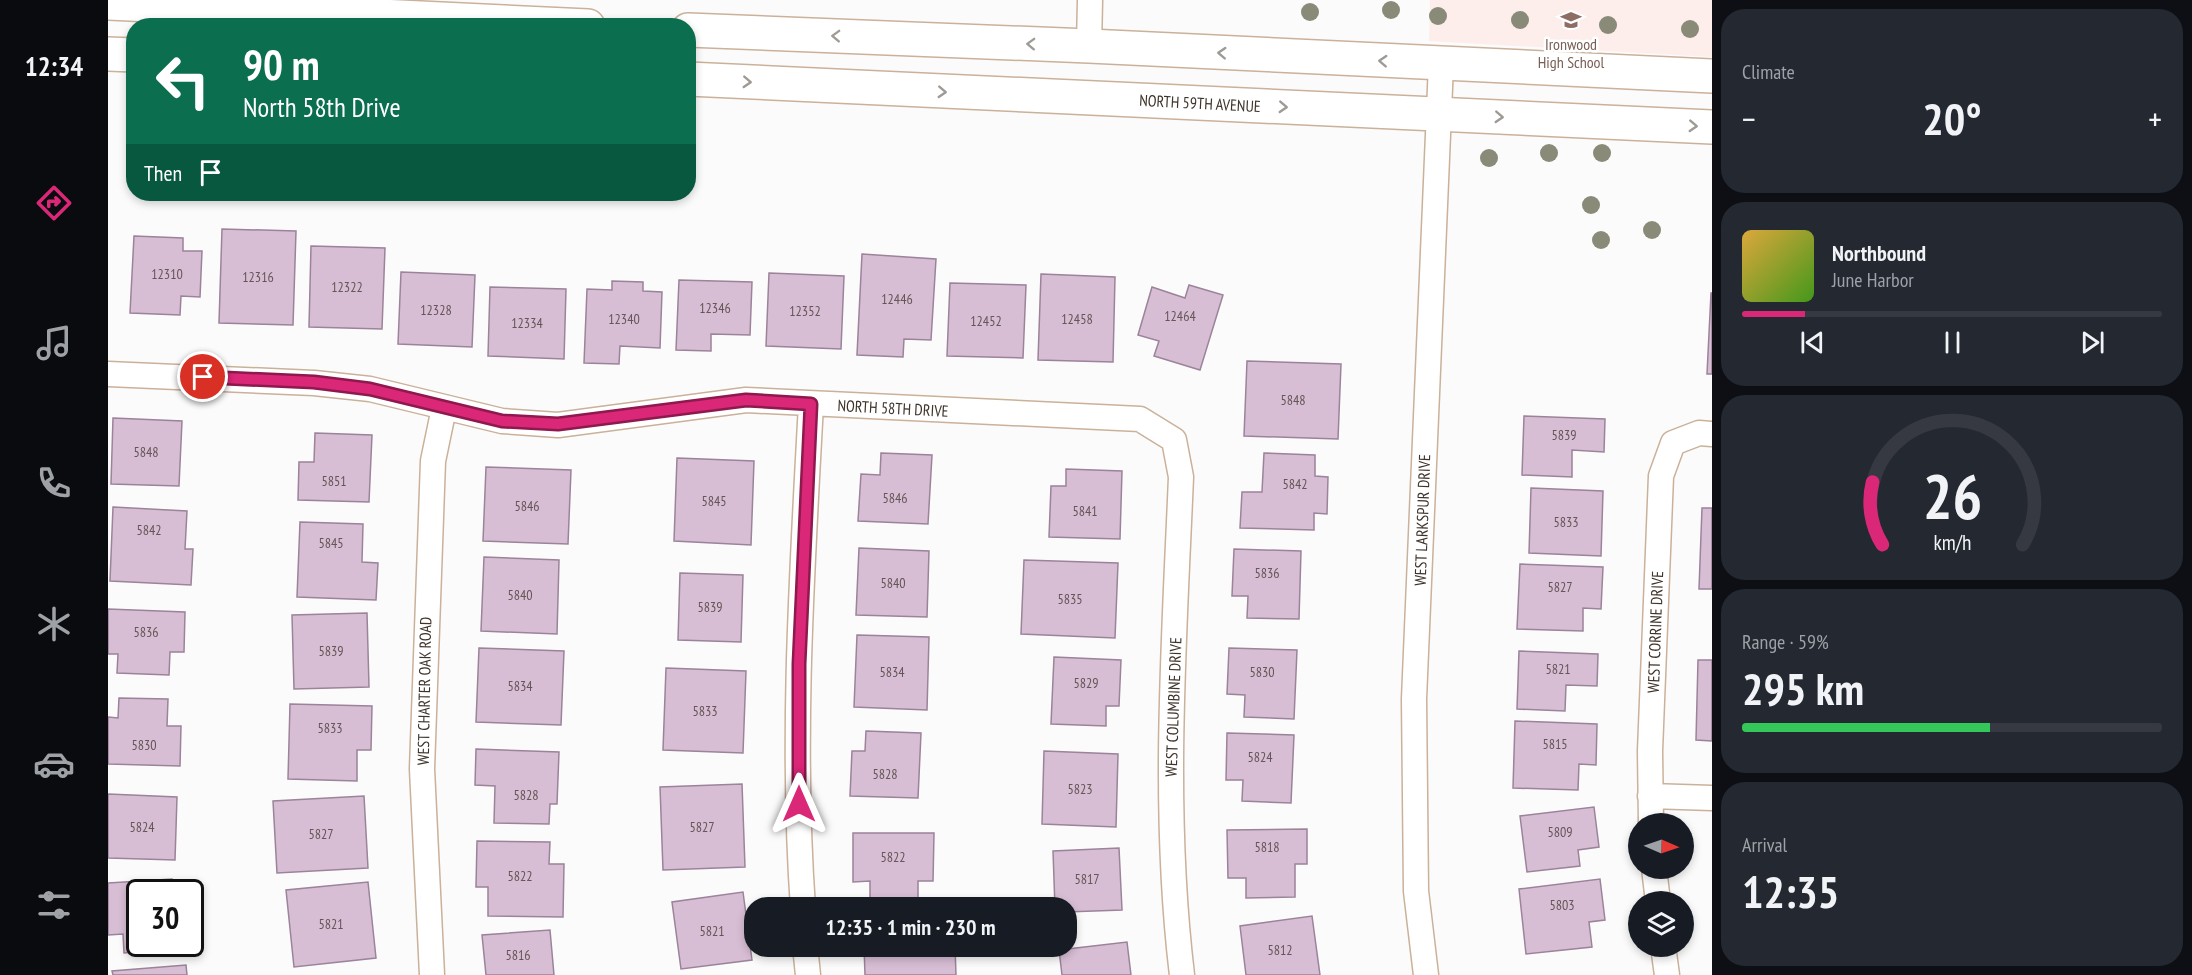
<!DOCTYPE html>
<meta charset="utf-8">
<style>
:root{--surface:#171b24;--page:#242831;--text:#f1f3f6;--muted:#9ea1a6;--line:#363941;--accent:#db2777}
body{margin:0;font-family:"PT Sans Narrow",sans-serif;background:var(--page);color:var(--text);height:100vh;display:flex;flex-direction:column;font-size:22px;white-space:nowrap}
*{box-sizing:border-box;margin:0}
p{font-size:20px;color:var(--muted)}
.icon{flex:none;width:33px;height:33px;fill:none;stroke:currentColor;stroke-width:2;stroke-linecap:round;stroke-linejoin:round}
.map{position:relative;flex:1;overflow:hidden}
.side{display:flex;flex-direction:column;gap:9px;padding:9px;background:#0d0f14;width:480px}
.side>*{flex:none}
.banner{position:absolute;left:18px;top:18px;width:570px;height:183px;border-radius:24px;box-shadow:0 3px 9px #0003;background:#0b6e4f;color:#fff;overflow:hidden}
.needle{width:39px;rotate:92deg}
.fabs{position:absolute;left:1520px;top:813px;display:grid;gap:12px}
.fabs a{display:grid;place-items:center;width:66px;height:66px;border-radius:50%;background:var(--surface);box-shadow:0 3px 9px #0003;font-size:30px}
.speed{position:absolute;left:18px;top:879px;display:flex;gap:12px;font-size:30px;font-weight:700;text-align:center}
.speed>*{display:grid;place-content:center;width:78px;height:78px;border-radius:50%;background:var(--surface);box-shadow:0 3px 9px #0003;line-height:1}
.speed .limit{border:3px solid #111;border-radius:9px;background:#fff;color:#111}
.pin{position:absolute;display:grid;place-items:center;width:51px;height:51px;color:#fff;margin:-26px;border:3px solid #fff;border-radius:50%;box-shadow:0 2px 6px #0007}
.me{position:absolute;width:66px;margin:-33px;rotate:0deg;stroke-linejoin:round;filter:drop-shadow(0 0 4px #0008)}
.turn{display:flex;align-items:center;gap:21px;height:126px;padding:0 18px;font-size:27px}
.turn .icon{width:78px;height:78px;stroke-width:2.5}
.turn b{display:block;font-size:42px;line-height:51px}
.then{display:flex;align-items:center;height:57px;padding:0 18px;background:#0003;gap:12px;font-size:22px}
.big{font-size:45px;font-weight:700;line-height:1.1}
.side .widget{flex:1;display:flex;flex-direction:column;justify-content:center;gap:9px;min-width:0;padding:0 21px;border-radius:24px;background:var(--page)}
.side .dial{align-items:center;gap:0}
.dial svg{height:156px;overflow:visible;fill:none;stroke:var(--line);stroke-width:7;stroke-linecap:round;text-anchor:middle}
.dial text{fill:var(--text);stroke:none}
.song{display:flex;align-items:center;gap:18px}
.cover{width:72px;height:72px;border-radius:9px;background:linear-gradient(135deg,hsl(40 70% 55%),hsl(100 70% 35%))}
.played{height:6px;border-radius:3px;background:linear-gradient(90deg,var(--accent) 15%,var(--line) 15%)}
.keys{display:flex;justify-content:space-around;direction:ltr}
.heat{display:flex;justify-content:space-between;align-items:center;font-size:33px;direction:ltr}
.charge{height:9px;border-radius:4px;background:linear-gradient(90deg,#34c759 59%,var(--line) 0)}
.trip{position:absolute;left:636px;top:897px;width:333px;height:60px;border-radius:24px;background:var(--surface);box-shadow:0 3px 9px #0003;font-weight:700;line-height:60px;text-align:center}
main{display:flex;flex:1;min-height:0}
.tab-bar{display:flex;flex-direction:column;width:108px;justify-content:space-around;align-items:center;background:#090b0e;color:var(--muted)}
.tab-bar .icon{width:42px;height:42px}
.tab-bar .active{color:var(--accent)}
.tab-bar b{font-size:27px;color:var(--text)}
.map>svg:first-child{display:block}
.education{fill:#fdedeb}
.building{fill:#d8bed5;stroke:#9b8399;stroke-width:1.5}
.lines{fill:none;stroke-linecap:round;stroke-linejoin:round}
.street-casing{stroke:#cab19a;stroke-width:27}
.secondary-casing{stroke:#cab19a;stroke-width:36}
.street{stroke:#fff;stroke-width:24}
.secondary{stroke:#fff;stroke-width:33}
.tree{fill:#898a78}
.oneway{stroke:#9e9a95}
.route-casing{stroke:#8e194d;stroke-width:15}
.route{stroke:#db2777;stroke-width:10}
.labels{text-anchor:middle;stroke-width:5;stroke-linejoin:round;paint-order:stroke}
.number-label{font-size:14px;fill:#645656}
.education-label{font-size:16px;fill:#785e54;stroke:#fff}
.street-label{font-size:16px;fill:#3e342b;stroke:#fff}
</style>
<main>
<nav class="tab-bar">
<b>12:34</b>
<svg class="icon active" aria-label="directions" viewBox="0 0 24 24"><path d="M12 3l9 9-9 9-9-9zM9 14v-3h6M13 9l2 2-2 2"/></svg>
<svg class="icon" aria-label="music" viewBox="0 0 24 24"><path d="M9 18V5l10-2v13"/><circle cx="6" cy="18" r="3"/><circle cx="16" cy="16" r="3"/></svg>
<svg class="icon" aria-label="phone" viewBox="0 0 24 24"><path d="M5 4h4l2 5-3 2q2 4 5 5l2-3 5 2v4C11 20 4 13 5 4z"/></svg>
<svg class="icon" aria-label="climate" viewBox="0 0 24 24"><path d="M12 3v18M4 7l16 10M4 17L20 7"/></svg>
<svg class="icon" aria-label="car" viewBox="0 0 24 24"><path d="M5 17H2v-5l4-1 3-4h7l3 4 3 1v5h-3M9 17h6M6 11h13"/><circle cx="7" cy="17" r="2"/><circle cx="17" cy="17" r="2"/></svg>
<svg class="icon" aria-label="filters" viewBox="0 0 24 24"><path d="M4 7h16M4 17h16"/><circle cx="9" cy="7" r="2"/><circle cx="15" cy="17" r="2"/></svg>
</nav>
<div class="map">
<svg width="1604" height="975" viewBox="0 0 1604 975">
<rect width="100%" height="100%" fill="#fbfbfb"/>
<path class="education" d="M1322 0H1604V57L1321 41Z"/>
<path class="building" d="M114 229 188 231 185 325 111 323Z
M26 236 75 238V251H94L92 297 73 296 72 315 22 313Z
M203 246 277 248 274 329 201 327Z
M754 254 828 259 823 340 796 339 795 357 749 355Z
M293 272 367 275 364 347 290 344Z
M661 273 736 276 733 349 658 346Z
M933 274 1007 277 1005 362 930 360Z
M571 280 644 282 642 335 603 334V351L568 350Z
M504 281 535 282V291L554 292 552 348 512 346 511 364 476 363 479 289 504 290Z
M842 283 918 285 915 358 839 356Z
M1081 285 1115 295 1092 370 1046 356 1051 341 1030 335 1044 287 1077 298Z
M382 287 458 289 456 359 380 356Z
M1603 293H1604V374H1599Z
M1139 361 1233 364 1230 439 1136 436Z
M1416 416 1497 419 1496 452 1464 450V477L1414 475Z
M5 418 74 421 71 486 3 484Z
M207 433 264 435 261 502 190 500 191 462H206Z
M773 453 824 455 820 524 750 521 753 474 772 475Z
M1156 453 1207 455V476L1220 477 1219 514 1206 513V530L1132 528 1134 492H1154Z
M569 458 646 461 643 545 566 541Z
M378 467 463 470 460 544 375 541Z
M958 469 1014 471 1012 539 941 537 943 486H958Z
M1423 488 1495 491 1493 556 1421 553Z
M5 507 79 511 77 549H85L83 585 2 581Z
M1594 508H1604V589H1591Z
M192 522 255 524 254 562 270 563 268 600 189 597Z
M751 548 821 551 819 617 748 615Z
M1126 549 1193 551 1191 619 1139 618 1140 596H1124Z
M376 557 451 560 449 634 373 631Z
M916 560 1010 563 1007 638 913 634Z
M1412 564 1495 567 1493 609 1475 608V631L1409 629Z
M572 573 635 575 633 642 570 640Z
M0 609 77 612 76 652H62L61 675 9 673 10 654H0Z
M259 613 261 687 186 689 184 615Z
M749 635 821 637 819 710 746 707Z
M371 648 456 651 453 725 368 722Z
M1121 648 1189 650 1186 719 1136 717 1137 695 1119 694Z
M1411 651 1490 654 1489 686 1458 685 1457 711 1409 709Z
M946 657 1013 660 1011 706H998V726L943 724Z
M1590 660H1604V741L1588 740Z
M558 668 638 671 635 753 555 750Z
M11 698 60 699 59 726H73L72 766 0 764V717L10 718Z
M182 704 264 706 263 750H249V781L180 779Z
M1407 721 1489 724 1488 765 1471 764 1470 790 1405 788Z
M758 731 813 733 810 798 742 796 744 751H757Z
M1119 733 1186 735 1183 803 1134 801 1135 780H1118Z
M368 749 451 752 449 804H442L441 824 386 823 387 786 367 785Z
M936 751 1010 754 1008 827 934 824Z
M634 784 637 867 555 870 552 787Z
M0 794 69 797 67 860 0 858Z
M256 796 260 868 169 873 165 801Z
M1486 807 1491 847 1470 850 1472 866 1419 872 1412 816Z
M1199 829V864H1187V897L1138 898V878H1120L1119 830Z
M745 833H826L825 881H810V900H762V881L745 882Z
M369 841 442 842 441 864H456L455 917 380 916V887H368Z
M1011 848 1014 910 958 912V908H947L945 851Z
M64 879 65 892H32V944H68L69 949 16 953 15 934 0 935V883Z
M1492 879 1497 920 1481 922 1484 947 1418 954 1411 889Z
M260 882 268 958 186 967 178 890Z
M635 892 644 960 573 969 564 902Z
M1204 916 1212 975H1138L1132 926Z
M442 930 446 975H378L374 935Z
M1019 942 1023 975H954L951 950Z
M756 946H847L848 975H757Z
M78 965 79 975H5L4 971Z"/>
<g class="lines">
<g class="street-casing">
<path id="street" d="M981 46 982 0
M0 374 206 383 262 389 394 421 450 425 638 400 1032 419 1066 440 1073 477C1066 643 1054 809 1074 975
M1542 796 1604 798
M1543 824 1542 751 1553 476 1565 443 1591 433 1604 434
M1546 868 1550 902
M695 908C683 740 694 571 703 404
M697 946 700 975
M1555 946 1559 975
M324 975 314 769 325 461 336 408
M1318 975 1308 891 1306 699 1333 64"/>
</g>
<g class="secondary-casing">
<path id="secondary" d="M0 3 480 26
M580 30 981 46 1604 76
M0 54 26 55
M580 79 1604 127"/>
</g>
<use href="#street" class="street"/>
<use href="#secondary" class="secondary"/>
</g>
<g class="tree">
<circle cx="1283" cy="10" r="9"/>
<circle cx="1202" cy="12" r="9"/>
<circle cx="1330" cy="16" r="9"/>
<circle cx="1412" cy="20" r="9"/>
<circle cx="1500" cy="25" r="9"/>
<circle cx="1582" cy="29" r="9"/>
<circle cx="1441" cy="153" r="9"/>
<circle cx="1494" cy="153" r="9"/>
<circle cx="1381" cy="158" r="9"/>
<circle cx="1483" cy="205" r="9"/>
<circle cx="1544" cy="230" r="9"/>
<circle cx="1493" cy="240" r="9"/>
</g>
<defs><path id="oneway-chevron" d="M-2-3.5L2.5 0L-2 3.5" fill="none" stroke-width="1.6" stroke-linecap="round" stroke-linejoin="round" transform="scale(1.5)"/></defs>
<g class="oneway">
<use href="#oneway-chevron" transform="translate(728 36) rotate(-178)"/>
<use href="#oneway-chevron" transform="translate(923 44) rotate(-178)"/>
<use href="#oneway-chevron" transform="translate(1114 53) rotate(-177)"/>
<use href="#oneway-chevron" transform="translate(1275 61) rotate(-177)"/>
<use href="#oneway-chevron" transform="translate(639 82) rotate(3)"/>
<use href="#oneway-chevron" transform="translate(834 92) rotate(3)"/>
<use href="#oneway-chevron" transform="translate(1175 107) rotate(3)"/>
<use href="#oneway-chevron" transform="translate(1391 117) rotate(3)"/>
<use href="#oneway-chevron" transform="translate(1585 126) rotate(3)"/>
</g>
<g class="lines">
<g class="route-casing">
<path id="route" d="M95 377 206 382 262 389 394 421 450 424 638 400 703 404 691 664V804"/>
</g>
<use href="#route" class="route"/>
</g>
<defs>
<g id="school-bare" transform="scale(1.62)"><path d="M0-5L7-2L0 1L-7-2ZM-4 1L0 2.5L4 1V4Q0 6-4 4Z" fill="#8d6e63" stroke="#fff" stroke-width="2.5" paint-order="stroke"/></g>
</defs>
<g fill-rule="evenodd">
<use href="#school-bare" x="1463" y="20"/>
</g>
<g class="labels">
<g class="number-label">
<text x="59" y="279">12310</text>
<text x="150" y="282">12316</text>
<text x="239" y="292">12322</text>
<text x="789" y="304">12446</text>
<text x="607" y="313">12346</text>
<text x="328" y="315">12328</text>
<text x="697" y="316">12352</text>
<text x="1072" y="321">12464</text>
<text x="516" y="324">12340</text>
<text x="969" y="324">12458</text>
<text x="878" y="326">12452</text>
<text x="419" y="328">12334</text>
<text x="1185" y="405">5848</text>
<text x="1456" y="440">5839</text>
<text x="38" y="457">5848</text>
<text x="226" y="486">5851</text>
<text x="1187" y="489">5842</text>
<text x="787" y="503">5846</text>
<text x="606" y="506">5845</text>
<text x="419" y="511">5846</text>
<text x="977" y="516">5841</text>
<text x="1458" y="527">5833</text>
<text x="41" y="535">5842</text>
<text x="223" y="548">5845</text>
<text x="1159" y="578">5836</text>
<text x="785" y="588">5840</text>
<text x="1452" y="592">5827</text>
<text x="412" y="600">5840</text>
<text x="962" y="604">5835</text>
<text x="602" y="612">5839</text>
<text x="38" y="637">5836</text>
<text x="223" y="656">5839</text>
<text x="1450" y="674">5821</text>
<text x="784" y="677">5834</text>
<text x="1154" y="677">5830</text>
<text x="978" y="688">5829</text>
<text x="412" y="691">5834</text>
<text x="597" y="716">5833</text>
<text x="222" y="733">5833</text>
<text x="1447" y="749">5815</text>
<text x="36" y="750">5830</text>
<text x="1152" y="762">5824</text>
<text x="777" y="779">5828</text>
<text x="972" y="794">5823</text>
<text x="418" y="800">5828</text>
<text x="34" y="832">5824</text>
<text x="594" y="832">5827</text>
<text x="1452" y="837">5809</text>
<text x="213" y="839">5827</text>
<text x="1159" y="852">5818</text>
<text x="785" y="862">5822</text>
<text x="412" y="881">5822</text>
<text x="979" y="884">5817</text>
<text x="1454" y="910">5803</text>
<text x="223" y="929">5821</text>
<text x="604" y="936">5821</text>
<text x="1172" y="955">5812</text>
<text x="410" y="960">5816</text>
</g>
<g class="education-label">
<text x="1463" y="50">Ironwood<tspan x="1463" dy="18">High School</tspan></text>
</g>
<g class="street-label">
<text transform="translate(1092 103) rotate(3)" y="6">NORTH 59TH AVENUE</text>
<text transform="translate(785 408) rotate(3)" y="6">NORTH 58TH DRIVE</text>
<text transform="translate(1314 520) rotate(-88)" y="6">WEST LARKSPUR DRIVE</text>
<text transform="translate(1547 632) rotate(-88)" y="6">WEST CORRINE DRIVE</text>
<text transform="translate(316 691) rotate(-89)" y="6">WEST CHARTER OAK ROAD</text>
<text transform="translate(1065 707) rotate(-88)" y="6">WEST COLUMBINE DRIVE</text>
</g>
</g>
</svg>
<div class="fabs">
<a><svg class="needle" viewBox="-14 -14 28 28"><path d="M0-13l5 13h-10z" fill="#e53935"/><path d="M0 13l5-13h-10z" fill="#9ea1a6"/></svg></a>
<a><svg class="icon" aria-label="layers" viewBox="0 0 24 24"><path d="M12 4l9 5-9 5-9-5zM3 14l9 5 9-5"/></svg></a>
</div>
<div class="speed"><div class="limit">30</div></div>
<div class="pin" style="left:95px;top:377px;background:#d93025"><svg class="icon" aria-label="arrive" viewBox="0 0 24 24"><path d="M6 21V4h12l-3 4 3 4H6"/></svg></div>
<svg class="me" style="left:691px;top:804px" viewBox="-20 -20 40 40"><path d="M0-17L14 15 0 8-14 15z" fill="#db2777" stroke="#fff" stroke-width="4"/></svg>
<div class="trip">12:35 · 1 min · 230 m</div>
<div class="banner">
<div class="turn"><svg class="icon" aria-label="left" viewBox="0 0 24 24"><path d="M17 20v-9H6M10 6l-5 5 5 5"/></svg><div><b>90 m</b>North 58th Drive</div></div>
<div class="then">Then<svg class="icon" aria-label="arrive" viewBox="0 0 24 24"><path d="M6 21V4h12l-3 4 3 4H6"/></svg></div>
</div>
</div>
<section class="side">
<div class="widget"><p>Climate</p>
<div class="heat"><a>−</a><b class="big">20°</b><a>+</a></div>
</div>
<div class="widget">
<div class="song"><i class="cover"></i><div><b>Northbound</b><p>June Harbor</p></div></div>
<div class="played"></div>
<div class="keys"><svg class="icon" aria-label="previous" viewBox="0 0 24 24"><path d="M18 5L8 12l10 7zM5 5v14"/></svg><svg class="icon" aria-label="pause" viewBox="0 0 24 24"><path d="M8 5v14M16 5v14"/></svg><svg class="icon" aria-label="next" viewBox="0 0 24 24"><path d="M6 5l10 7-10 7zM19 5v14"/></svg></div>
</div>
<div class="widget dial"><svg viewBox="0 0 100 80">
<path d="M14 69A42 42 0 1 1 86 69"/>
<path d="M14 69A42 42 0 0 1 9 37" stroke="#db2777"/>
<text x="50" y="56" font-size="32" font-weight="700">26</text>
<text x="50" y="72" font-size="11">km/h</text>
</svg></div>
<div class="widget"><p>Range · 59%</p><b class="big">295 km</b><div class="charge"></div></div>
<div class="widget"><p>Arrival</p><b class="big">12:35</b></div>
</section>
</main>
